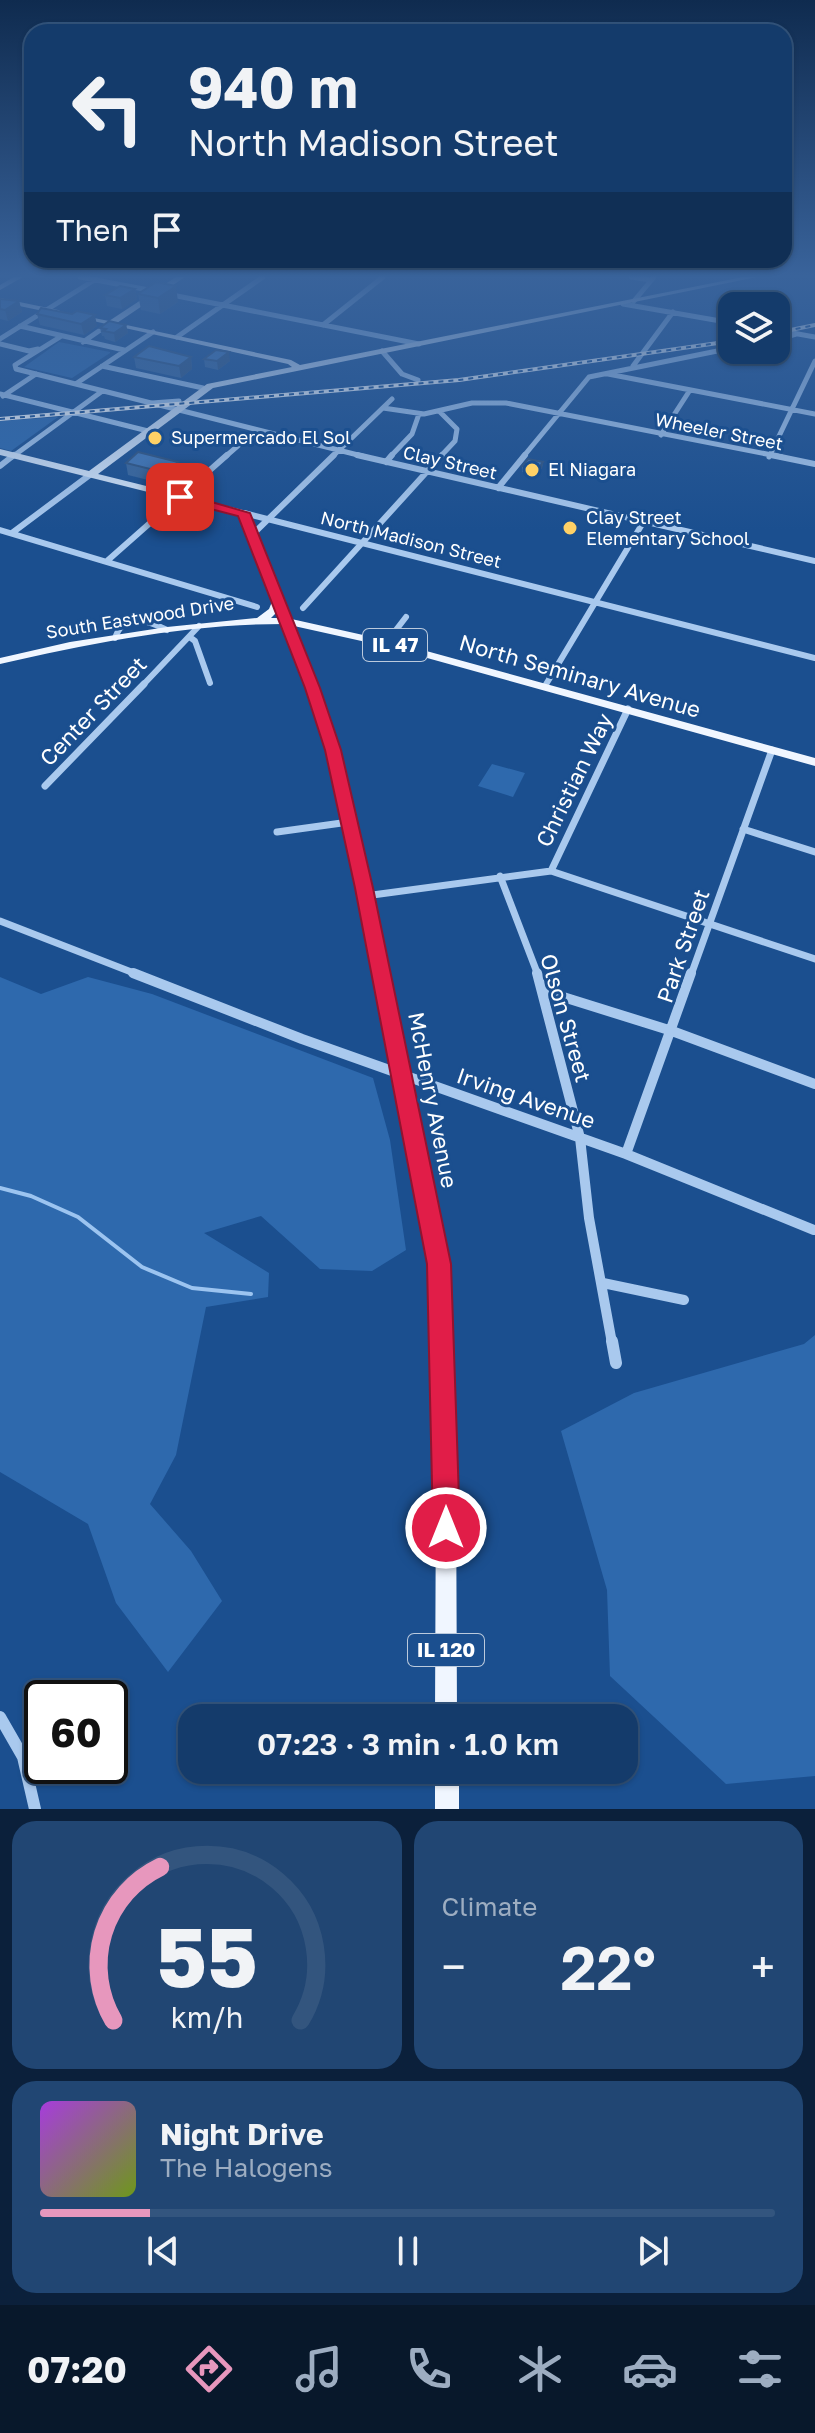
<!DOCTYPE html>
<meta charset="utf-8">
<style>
:root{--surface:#143b6b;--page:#214673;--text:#f1f3f6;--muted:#9dadc1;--line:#33557e;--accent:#e797bd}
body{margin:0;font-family:"Golos Text",sans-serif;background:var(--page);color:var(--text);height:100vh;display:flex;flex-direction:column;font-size:30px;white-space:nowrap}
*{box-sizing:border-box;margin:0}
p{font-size:26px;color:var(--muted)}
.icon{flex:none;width:44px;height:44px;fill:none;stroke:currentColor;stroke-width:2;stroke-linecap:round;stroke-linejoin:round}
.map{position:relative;height:1809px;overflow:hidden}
.panel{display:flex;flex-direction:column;gap:12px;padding:12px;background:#0b203b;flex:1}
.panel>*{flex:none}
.hud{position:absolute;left:24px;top:24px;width:768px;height:244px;border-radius:24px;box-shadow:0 2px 6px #0004,0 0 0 2px var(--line);background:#143b6b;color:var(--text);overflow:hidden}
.tools{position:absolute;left:718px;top:292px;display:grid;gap:16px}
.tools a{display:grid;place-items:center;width:72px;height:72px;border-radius:16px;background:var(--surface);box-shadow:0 2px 6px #0004,0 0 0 2px var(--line);font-size:40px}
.speed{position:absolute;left:24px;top:1680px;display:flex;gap:16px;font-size:40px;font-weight:700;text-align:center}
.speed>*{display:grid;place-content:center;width:104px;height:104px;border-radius:50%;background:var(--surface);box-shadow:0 2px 6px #0004,0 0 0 2px var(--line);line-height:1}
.speed .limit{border:4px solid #111;border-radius:12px;background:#fff;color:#111}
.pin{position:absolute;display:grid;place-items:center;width:68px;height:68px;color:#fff;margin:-34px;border-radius:16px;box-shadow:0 4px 12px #0006}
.me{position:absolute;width:88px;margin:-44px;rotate:0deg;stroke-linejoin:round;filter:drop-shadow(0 0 6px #0008)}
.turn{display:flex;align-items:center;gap:28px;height:168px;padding:0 32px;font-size:36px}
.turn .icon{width:104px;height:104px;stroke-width:2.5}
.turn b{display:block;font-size:56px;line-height:68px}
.then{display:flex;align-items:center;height:76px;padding:0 32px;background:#0003;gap:16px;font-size:30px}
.big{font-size:60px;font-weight:600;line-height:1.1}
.panel .widget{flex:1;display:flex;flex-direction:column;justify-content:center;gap:12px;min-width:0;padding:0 28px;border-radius:24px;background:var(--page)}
.panel .dial{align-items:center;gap:0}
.dial svg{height:208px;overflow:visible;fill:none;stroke:var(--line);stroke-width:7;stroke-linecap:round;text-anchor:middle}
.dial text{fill:var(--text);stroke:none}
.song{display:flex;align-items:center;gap:24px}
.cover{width:96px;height:96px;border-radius:12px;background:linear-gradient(135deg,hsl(280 70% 55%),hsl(80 70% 35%))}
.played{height:8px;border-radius:4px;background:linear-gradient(90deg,var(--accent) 15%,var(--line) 15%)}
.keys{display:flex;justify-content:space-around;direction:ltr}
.heat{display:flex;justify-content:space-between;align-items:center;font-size:44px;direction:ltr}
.panel .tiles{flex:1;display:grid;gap:12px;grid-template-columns:1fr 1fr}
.widget:last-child{grid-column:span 2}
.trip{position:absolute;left:178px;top:1704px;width:460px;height:80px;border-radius:24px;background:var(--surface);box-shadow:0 2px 6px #0004,0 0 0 2px var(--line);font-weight:600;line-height:80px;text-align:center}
.tab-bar{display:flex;height:128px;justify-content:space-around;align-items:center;background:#08182b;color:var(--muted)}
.tab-bar .icon{width:56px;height:56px}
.tab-bar .active{color:var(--accent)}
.tab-bar b{font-size:36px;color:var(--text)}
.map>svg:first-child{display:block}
.green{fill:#2e69ad}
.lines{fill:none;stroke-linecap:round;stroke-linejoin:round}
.stream{stroke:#9cc4f0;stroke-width:4}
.street-far4{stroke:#a9c9ee;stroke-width:5}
.street-far3{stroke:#a9c9ee;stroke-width:6}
.street-far2{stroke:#a9c9ee;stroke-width:7}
.street-far1{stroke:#a9c9ee;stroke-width:10}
.street{stroke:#a9c9ee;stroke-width:12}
.secondary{fill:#d6e6fa;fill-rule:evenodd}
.primary{fill:#f0f6ff;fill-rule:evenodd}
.rail-casing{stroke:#fff;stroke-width:4}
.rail{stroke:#1b4f8f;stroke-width:2;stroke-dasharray:5;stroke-linecap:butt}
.wall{fill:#3a679d}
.shaded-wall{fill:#305480}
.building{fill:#4478b7;stroke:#305480;stroke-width:2}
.route{fill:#e11d48;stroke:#92132f;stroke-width:2}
.poi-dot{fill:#ffd166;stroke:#1b4f8f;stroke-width:3}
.labels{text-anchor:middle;stroke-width:6;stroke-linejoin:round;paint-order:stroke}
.far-street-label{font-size:18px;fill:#fff;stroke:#1b4f8f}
.far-poi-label{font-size:18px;fill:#fff;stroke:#1b4f8f;text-anchor:start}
.shield{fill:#1b4f8f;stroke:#bbcadd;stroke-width:2}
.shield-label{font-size:20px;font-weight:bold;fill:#fff}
.street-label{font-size:22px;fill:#fff;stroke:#1b4f8f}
</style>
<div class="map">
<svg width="815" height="1809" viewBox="0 0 815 1809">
<rect width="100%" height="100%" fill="#1b4f8f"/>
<path class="green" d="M59 342 110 352V353L72 378 24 367Z
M58 417 11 451 0 448V421Z
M492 764 525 773 513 797 478 786Z
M0 977 41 994 88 977 152 994 373 1078 390 1140 406 1250 372 1271 320 1269 261 1216 204 1233 269 1273 268 1297 206 1307 176 1455 150 1504 191 1551 222 1601 168 1672 116 1603 88 1524 0 1472Z
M815 1335V1776L726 1784 610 1676 607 1590 561 1431 634 1393 804 1344Z"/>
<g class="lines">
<path class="stream" d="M0 1188 31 1196 78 1217 142 1267 192 1288 251 1294"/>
<path class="street-far4" d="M80 277 154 291
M631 277 651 280
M167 294 419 344
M634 301 654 277
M623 304 732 323
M323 325 383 277
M20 326 124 350
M776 330 815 337
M60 337 15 365 16 369 366 457
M177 337 263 277
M0 339 96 279
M776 340 796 334
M83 342 109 324
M0 344 29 351 38 349
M382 351 402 374 418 380
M102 366 203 388
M633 366 673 312
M608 374 815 414
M77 383 153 332
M0 394 148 431
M3 396 36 374
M152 403 179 401
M383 408 424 414 472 403H506L782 457
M440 412 457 429 455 441 440 457
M661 435 690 390
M12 457 101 392
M225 457 255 431
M332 457 392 399
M390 457 412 434 419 414
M523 457 589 377 732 348
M769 457 815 361"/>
<path class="street-far3" d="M357 455 815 561
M771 455 815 464
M386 462 392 455
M0 466 14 455
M498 488 525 455
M244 513 815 658
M0 530 257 607
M12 533 91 474
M252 535 334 455
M107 561 227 455
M303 608 442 455
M115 638C124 612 147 620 167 630
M191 638 195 641 210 683
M386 643 406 617
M142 686 199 626
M545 686 644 521"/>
<path class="street-far2" d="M45 786 144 684
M743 829 815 852
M277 832 349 822
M551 871 815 959
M500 876 538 975
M365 896 551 871 628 709
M0 921 139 975
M691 975 772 750"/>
<path class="street-far1" d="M133 973 302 1039 626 1154 814 1230
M537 973 580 1138 589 1218 612 1343
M544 991 672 1031 815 1084
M626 1154 691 973
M603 1283 684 1300"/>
<path class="street" d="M612 1341 616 1363
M0 1717 23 1757 35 1809"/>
<path class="secondary" d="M14 277H23L0 290V285Z
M176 277H185L117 323 291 360 300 365 743 277H757L213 388 98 474 247 511 292 621 287 624 282 621 240 515 0 455V449L89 471 207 384 292 367 288 364 75 317 79 315 109 321Z
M0 298 58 310 62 312 58 314 0 302Z"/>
<path class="primary" d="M278 596 283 599 279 610 271 618H287L390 641 815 758V766L384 646 294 626 339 750 371 888 448 1264 456 1474 457 1718H435L436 1474 430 1264 357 888 327 750 283 624C188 624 92 643 0 664V658L70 642 167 627 257 618 269 609 274 597Z
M435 1770H459V1809H435Z"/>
<g class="rail-casing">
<path id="rail" d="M776 333 815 325
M0 419 459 380 732 341"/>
</g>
<use href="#rail" class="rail"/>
</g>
<path class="wall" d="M135 289 137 299 122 309 107 306 105 295Z
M138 294 178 302 160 314 141 310Z
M0 299 19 301 22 312 8 321 0 319Z
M37 314 97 326 84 335 40 325Z
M126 325 128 333 115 342 105 339 104 336H102L100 328Z
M134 357H191L192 369 181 378 136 368Z
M204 359 230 361 218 370 205 367Z
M178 462 180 474 168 485 128 475 126 463Z
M543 462 542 468 537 476 522 472V466Z"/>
<path class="shaded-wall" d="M176 286 178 302 160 314 158 298Z
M135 289 137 299 122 309 120 298Z
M19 301 22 312 8 321 5 310Z
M95 315 97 326 84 335 81 324Z
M126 325 128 333 115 342 114 333Z
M229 352 230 361 218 370 217 361Z
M191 357 192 369 181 378 179 366Z
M178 462 180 474 168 485 166 473Z
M543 462 542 468 537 476V470Z"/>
<path class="building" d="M156 282 176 286 158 298 138 294Z
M120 286 135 289 120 298 105 295Z
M0 299 19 301 5 310 0 309Z
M41 308 72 314 77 311 95 315 81 324 37 314Z
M109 321 126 325 114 333 103 331 106 329 100 328Z
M149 346 191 357 179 366 134 357Z
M216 350 229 352 217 361 204 359Z
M138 452 178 462 166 473 126 463Z
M528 459 543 462 537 470 522 466Z"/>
<linearGradient id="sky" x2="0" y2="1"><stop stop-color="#0f2b4f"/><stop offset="0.52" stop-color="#39639b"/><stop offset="1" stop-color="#39639b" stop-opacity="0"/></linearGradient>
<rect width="815" height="530" fill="url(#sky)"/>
<path class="route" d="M180 493 250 513 320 688 341 750 373 888 451 1264 460 1528 456 1538 446 1541 437 1538 433 1528 427 1264 355 888 325 750 305 688 238 516 176 500V494Z"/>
<g class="poi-dot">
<circle cx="155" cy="438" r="8"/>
<circle cx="532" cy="470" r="8"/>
<circle cx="570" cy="528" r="8"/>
</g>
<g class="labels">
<g class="far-street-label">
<text transform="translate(719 432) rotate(11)" y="6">Wheeler Street</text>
<text transform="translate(450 463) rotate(13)" y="6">Clay Street</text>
<text transform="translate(411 540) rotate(14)" y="6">North Madison Street</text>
<text transform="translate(140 618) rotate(-9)" y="6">South Eastwood Drive</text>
</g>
<g class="far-poi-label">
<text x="171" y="444">Supermercado El Sol</text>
<text x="548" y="476">El Niagara</text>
<text x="586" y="524">Clay Street<tspan x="586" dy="21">Elementary School</tspan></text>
</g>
<g class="shield">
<rect x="363" y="629" width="64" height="32" rx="6"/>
<rect x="408" y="1634" width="76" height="32" rx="6"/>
</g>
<g class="shield-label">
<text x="395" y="652">IL 47</text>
<text x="446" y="1657">IL 120</text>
</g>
<g class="street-label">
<text transform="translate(580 676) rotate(16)" y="8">North Seminary Avenue</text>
<text transform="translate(93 711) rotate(-46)" y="8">Center Street</text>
<text transform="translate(574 780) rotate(-64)" y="8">Christian Way</text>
<text transform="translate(683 946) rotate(-71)" y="8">Park Street</text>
<text transform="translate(566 1018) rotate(74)" y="8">Olson Street</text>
<text transform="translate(526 1098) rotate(19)" y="8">Irving Avenue</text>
<text transform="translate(433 1100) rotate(79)" y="8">McHenry Avenue</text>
</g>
</g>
</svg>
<div class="tools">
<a><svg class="icon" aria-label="layers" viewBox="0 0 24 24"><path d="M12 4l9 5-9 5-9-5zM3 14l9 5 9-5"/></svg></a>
</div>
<div class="speed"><div class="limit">60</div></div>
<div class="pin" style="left:180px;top:497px;background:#d93025"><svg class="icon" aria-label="arrive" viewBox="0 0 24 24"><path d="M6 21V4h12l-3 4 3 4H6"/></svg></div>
<svg class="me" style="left:446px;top:1528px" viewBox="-20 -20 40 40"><circle r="17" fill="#e11d48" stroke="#fff" stroke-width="3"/><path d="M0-11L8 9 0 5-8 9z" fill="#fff"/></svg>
<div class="trip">07:23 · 3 min · 1.0 km</div>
<div class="hud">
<div class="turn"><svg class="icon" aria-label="left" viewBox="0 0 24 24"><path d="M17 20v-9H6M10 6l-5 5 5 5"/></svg><div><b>940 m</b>North Madison Street</div></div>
<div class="then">Then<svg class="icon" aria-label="arrive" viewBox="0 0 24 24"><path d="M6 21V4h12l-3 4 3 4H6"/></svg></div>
</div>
</div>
<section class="panel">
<div class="tiles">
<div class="widget dial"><svg viewBox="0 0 100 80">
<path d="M14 69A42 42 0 1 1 86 69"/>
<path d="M14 69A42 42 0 0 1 32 10" stroke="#e797bd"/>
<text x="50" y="56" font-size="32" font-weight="700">55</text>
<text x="50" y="72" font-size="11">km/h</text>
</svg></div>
<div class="widget"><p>Climate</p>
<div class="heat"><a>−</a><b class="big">22°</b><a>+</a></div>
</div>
<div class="widget">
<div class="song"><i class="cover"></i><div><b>Night Drive</b><p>The Halogens</p></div></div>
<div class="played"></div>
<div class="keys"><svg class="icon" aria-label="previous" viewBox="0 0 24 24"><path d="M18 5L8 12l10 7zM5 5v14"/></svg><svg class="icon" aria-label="pause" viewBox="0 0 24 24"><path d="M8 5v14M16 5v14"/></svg><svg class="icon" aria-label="next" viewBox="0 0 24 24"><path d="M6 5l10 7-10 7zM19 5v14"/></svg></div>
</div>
</div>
</section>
<nav class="tab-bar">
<b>07:20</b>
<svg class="icon active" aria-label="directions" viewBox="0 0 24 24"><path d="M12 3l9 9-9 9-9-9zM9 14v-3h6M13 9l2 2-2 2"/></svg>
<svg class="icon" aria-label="music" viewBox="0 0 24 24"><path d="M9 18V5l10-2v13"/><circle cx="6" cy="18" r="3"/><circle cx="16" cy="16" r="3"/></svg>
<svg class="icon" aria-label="phone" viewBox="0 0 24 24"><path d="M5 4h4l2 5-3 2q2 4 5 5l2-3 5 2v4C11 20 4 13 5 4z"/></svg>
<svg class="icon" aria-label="climate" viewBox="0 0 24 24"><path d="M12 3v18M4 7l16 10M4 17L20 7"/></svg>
<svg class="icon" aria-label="car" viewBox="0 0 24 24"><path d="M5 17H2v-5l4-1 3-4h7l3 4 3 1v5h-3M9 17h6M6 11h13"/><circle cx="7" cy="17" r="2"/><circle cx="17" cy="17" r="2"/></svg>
<svg class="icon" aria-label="filters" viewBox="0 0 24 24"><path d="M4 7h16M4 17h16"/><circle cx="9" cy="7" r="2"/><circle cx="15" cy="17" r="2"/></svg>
</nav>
